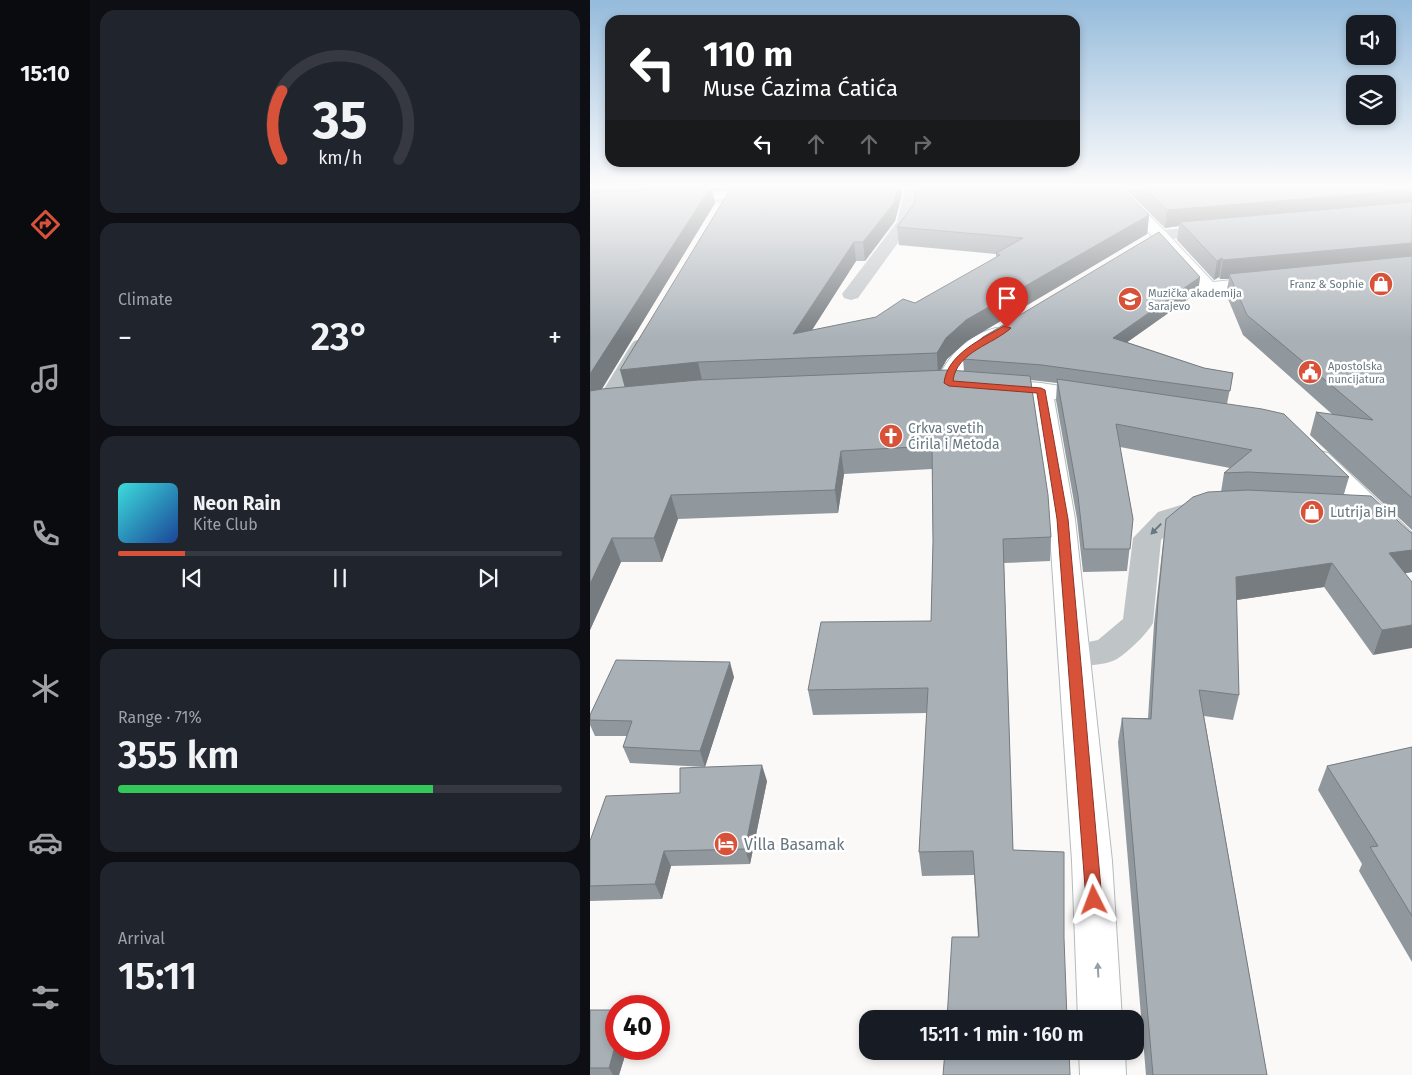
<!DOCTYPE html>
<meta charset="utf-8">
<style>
:root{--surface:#171b24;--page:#20242c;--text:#f1f3f6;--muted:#9ea1a6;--line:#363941;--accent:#d8523a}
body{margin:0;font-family:"Fira Sans",sans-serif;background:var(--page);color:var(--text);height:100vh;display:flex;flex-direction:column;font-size:19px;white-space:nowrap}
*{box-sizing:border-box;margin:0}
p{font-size:16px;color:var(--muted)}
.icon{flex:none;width:28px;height:28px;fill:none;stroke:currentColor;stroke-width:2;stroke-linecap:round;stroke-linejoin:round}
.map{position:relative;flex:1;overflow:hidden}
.panel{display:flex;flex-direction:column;gap:10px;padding:10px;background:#0d0f14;width:500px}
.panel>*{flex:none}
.banner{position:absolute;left:15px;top:15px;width:475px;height:152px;border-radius:15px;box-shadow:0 2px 8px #0003;background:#202124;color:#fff;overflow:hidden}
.controls{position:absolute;left:756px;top:15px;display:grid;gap:10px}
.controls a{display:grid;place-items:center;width:50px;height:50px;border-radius:10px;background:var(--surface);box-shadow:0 2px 8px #0003;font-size:25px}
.speed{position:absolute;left:15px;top:995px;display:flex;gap:10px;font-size:25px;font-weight:700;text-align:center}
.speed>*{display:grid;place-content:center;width:65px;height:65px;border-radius:50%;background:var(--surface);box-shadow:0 2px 8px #0003;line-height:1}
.speed .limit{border:8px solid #d22;background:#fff;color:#111}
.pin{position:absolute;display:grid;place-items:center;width:42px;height:42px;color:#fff;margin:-51px -21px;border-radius:50% 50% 50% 0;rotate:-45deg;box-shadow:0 0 5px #0007}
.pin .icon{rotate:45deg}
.me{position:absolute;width:55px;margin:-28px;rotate:357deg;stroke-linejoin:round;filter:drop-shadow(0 0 4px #0008)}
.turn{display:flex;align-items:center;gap:18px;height:105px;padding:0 15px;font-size:22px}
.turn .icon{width:65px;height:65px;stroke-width:2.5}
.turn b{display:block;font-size:35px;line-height:42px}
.lanes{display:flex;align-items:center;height:48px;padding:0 15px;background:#0003;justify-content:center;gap:25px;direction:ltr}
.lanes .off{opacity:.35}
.big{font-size:38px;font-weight:600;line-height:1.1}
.panel .widget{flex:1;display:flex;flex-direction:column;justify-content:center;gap:8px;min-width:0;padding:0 18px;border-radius:15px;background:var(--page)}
.panel .dial{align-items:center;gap:0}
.dial svg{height:130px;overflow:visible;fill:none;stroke:var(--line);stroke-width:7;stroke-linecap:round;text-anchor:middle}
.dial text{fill:var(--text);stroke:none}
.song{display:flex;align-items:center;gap:15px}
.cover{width:60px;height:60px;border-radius:8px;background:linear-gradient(135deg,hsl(180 70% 55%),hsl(220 70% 35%))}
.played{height:5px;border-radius:2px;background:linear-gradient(90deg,var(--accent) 15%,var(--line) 15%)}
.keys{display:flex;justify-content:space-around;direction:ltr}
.heat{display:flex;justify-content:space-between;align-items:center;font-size:28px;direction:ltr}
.charge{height:8px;border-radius:4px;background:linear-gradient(90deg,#34c759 71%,var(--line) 0)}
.trip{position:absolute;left:269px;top:1010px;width:285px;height:50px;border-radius:15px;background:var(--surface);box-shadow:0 2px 8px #0003;font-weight:600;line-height:50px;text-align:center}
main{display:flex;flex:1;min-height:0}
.dock{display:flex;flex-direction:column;width:90px;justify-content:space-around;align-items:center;background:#090b0e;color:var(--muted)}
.dock .icon{width:35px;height:35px}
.dock .current{color:var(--accent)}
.dock b{font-size:22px;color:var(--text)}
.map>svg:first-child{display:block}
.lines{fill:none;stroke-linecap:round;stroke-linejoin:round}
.secondary-casing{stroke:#b4babe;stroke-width:2}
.primary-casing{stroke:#b5babe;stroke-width:2}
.street{fill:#bfc4c7;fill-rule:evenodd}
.secondary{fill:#fff;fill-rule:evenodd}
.primary{fill:#fff;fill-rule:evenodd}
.tram{stroke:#a1a9ae;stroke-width:1}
.wall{fill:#91989d;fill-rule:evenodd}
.shaded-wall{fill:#767c80}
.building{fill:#a9b1b7;stroke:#767c80}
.oneway{fill:#667781}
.oneway2{fill:#94a0a7}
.route{fill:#d8523a;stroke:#8c3526}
.labels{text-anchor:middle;stroke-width:5;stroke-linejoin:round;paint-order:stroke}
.far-poi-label{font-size:11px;fill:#667781;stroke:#fff;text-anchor:start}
.poi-label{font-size:14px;fill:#667781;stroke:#fff;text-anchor:start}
.near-poi-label{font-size:16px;fill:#667781;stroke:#fff;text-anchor:start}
</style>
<main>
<nav class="dock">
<b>15:10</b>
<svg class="icon current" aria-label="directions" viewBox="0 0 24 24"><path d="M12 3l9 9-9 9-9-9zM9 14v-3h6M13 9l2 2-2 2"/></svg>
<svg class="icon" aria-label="music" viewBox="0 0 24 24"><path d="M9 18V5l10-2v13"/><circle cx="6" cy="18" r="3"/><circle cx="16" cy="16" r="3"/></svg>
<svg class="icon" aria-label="phone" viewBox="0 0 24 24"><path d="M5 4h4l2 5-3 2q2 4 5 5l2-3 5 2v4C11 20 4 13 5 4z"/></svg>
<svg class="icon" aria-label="climate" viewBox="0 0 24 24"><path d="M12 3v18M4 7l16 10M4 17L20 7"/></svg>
<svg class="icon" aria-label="car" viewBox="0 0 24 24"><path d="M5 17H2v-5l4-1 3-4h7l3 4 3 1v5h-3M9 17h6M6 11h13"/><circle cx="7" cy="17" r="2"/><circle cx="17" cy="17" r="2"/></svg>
<svg class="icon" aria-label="filters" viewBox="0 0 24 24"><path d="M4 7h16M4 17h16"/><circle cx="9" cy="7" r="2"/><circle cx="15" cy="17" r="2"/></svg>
</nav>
<section class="panel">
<div class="widget dial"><svg viewBox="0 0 100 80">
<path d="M14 69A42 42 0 1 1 86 69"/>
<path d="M14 69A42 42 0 0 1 14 27" stroke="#d8523a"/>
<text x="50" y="56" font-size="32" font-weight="700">35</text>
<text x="50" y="72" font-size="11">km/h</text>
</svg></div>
<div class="widget"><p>Climate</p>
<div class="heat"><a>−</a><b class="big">23°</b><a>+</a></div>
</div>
<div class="widget">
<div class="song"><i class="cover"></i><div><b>Neon Rain</b><p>Kite Club</p></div></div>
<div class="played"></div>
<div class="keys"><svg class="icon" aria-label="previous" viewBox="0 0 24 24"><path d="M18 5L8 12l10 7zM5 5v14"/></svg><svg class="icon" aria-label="pause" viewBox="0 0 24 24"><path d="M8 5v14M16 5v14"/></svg><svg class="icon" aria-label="next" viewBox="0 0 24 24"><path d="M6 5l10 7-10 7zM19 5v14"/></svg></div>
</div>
<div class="widget"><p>Range · 71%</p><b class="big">355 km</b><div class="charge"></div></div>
<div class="widget"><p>Arrival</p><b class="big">15:11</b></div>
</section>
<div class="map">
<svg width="822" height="1075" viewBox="0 0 822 1075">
<rect width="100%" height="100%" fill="#faf9f8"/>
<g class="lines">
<g class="secondary-casing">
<path id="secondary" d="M515 188H531L572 228 623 282 674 277 680 278 683 282 680 286 674 287 618 294 611 292 560 234Z
M406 328 413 330 416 334 413 338C397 348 376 358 371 377L451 383 503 391 511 393 514 398 511 403 503 405 464 399 485 519 522 861 532 1019H488L482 861 459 519 441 396 359 390 351 388 348 383C354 357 380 334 406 328Z
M729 451 738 453 822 533V558L812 555 720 463 717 458 720 453Z
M489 1051H535L536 1075H490Z"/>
</g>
<g class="primary-casing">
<path id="primary" d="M173 190 178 192 181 195 178 198 86 204 81 202 78 199 81 196 86 194Z"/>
</g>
<path class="street" d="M315 188H329L323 222 268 298 261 300 254 298 252 294 307 222Z
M626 226 632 228 634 231 632 234 570 240 564 239 562 235 564 231 570 230Z
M51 339 58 341 61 345 28 402 25 407 17 409 9 407 6 402 41 345 44 341Z
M614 498 623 500 627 506 623 512 586 524 571 540 563 623C557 634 538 652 527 659 515 666 487 667 474 663L469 655 474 647 508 640 533 619 543 538 568 512Z"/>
<use href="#secondary" class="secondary"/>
<use href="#primary" class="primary"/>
<path class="tram" d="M110 201 147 199"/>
</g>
<path class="wall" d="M0 188H311L312 194 305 221 275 261H266L222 330 286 317 325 303 406 257V254L309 245 307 227 559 215 557 234 377 341 357 359 351 370 374 371 373 359 610 277 608 292 537 342 614 368 643 373 637 404 759 477 754 494 822 533V572L815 573 783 655 734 587 646 600 649 695 643 720 614 716 677 1075H556L528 742 532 718H558L564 624 573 543 576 519 631 492 634 473 640 468 530 447 543 519 537 571 493 572 487 519 466 400 467 383 441 380 461 537 460 561 414 563 423 850 474 852 388 937 384 875 332 876 329 852 337 713 223 715 218 690 341 621 343 542 342 469 254 474 248 513 88 519 72 562H31L0 630ZM140 190 35 387 12 389 125 203 122 191Z
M534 188H822V530L720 435 726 412 743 415 653 335 636 294 639 279H630L629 277 624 280 587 240 589 226 575 228Z
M144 677 115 767 40 763 33 747 37 736H5L0 725V715Z
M822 747V962L769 871 772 864 728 790 737 766Z
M177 781 160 864 81 866 72 899 0 901V841L90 793Z
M0 1010 37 1049 29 1075H0Z"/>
<path class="shaded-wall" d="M120 188H122L125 203 8 395 0 398V374Z
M308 188H311L312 194 305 221 275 261 273 242Z
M822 190V207L590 222 589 226 575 228 577 210Z
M559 215 557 234 377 341 357 359 348 375 347 353 356 338 376 320Z
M264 242 266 261 206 355 203 334Z
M822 243V262L639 274V279H630L633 260Z
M632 258 629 277 624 280 627 261Z
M610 277 608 292 522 353 523 338Z
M108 362 113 384 36 392 30 370Z
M251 451 254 474 248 513 245 490Z
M81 495 88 519 72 562 64 538Z
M22 538 31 562 0 630V584Z
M822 550V572L790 578 799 553Z
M742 563 734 587 640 601 646 577Z
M822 625V648L783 655 792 630Z
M140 662 144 677 115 767 110 751Z
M172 765 177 781 160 864 155 849Z
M74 851 81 866 72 899 65 884Z
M26 1043V1049H37L29 1075H23L19 1068Z"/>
<path class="building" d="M83 188H120L0 374V193Z
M141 188H308L304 203 273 242H264L203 334 286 317 313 299 325 303 410 255 406 253 433 238 307 227 324 204 327 188H531L559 215 376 320 356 338 347 353 108 362 30 370Z
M554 188H822V190L577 210Z
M822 202V243L633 260 632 258 627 261 590 222Z
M569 232 610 277 523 338 614 368 643 373 640 391 452 365 373 359 376 352 393 337Z
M822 256V498L726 412 783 420 657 315 639 274Z
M358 370 440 376 458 495 461 537 413 539 423 850 474 852V938L477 1019H357L362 937H389L383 851 329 852 338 688 218 690 231 622 341 621 343 542 342 446 251 451 245 490 81 495 64 538H22L0 584V391L12 389 108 380Z
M467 379 672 409 694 414 759 477 658 472 634 473 662 450 526 424 543 519 540 549H494L488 496Z
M658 490 781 496 820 532 822 533V550L799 553 822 582V625L792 630 742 563 646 577 649 695 609 690 677 1075H563L532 718 561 719 568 600 576 519 603 497 618 492Z
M26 660 140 662 110 751 33 747 42 721 0 720V715Z
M822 747V916L780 847 788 846 737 766Z
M172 765 155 849 74 851 65 884 0 886V841L16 796 90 793V768Z
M0 1010H26V1043L19 1068H0Z
M355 1051H479L480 1075H353Z"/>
<defs><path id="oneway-solid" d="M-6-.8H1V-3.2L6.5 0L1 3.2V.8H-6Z" transform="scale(1.25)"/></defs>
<use class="oneway" href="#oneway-solid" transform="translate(566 529) rotate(134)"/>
<use class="oneway2" href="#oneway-solid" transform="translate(508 970) rotate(-93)"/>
<linearGradient id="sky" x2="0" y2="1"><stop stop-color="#95bbdb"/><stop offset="0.55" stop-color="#fdfcfc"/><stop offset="1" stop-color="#fdfcfc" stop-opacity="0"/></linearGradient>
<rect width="822" height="339" fill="url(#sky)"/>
<path class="route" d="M414 326 421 328C404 344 366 352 363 381L451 388 455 390 478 519 512 900 510 906 504 908 498 906 496 900 467 519 447 393 359 386 354 383C357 354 392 339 414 326Z"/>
<defs>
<g id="shop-disc" transform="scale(1.25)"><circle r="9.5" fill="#d8523a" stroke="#fff"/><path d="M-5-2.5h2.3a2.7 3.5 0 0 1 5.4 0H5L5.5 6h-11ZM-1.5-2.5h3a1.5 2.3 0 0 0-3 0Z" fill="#fff"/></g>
<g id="university-disc" transform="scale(1.25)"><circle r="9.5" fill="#d8523a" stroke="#fff"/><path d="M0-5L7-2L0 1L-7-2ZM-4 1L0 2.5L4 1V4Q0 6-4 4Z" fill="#fff"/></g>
<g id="civic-disc" transform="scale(1.25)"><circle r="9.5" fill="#d8523a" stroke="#fff"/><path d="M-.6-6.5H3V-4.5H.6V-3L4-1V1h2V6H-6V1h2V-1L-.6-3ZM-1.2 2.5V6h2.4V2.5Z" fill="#fff"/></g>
<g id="church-disc" transform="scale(1.25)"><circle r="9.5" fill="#d8523a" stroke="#fff"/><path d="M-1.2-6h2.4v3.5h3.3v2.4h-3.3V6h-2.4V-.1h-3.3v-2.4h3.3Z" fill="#fff"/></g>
<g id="hotel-disc" transform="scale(1.25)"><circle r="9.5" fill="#d8523a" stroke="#fff"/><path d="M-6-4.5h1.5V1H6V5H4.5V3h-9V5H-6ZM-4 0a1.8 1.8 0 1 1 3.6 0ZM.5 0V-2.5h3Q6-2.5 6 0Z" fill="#fff"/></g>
</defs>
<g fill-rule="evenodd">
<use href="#shop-disc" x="791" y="284"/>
<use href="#university-disc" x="540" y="299"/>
<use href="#civic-disc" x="720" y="372"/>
<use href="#church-disc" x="301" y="436"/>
<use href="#shop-disc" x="722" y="512"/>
<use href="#hotel-disc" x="136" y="844"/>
</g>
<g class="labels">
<g class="far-poi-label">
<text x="774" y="288" text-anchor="end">Franz &amp; Sophie</text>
<text x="558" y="297">Muzička akademija<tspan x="558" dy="13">Sarajevo</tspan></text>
<text x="738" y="370">Apostolska<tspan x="738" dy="13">nuncijatura</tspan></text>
</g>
<g class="poi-label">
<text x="318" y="433">Crkva svetih<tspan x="318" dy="16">Ćirila i Metoda</tspan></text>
<text x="740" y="517">Lutrija BiH</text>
</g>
<g class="near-poi-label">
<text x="154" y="850">Villa Basamak</text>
</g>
</g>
</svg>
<div class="controls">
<a><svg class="icon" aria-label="sound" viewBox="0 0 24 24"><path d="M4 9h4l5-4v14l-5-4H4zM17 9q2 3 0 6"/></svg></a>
<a><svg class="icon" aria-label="layers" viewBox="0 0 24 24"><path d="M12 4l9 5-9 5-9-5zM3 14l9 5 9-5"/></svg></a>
</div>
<div class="speed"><div class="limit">40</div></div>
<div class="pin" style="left:417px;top:328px;background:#d93025"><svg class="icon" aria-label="arrive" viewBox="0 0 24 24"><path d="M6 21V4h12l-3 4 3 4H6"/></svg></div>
<svg class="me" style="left:504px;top:900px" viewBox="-20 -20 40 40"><path d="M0-17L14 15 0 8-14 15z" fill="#d8523a" stroke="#fff" stroke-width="4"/></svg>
<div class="trip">15:11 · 1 min · 160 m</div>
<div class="banner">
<div class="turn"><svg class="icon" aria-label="left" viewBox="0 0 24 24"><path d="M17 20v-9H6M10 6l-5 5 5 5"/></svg><div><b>110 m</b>Muse Ćazima Ćatića</div></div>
<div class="lanes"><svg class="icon" aria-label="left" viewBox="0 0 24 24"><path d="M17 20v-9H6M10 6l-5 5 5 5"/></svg><svg class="icon off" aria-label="ahead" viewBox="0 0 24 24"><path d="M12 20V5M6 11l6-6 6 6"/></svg><svg class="icon off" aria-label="ahead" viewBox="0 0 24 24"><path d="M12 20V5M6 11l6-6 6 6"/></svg><svg class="icon off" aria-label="right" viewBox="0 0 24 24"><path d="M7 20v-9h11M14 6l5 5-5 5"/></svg></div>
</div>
</div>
</main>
